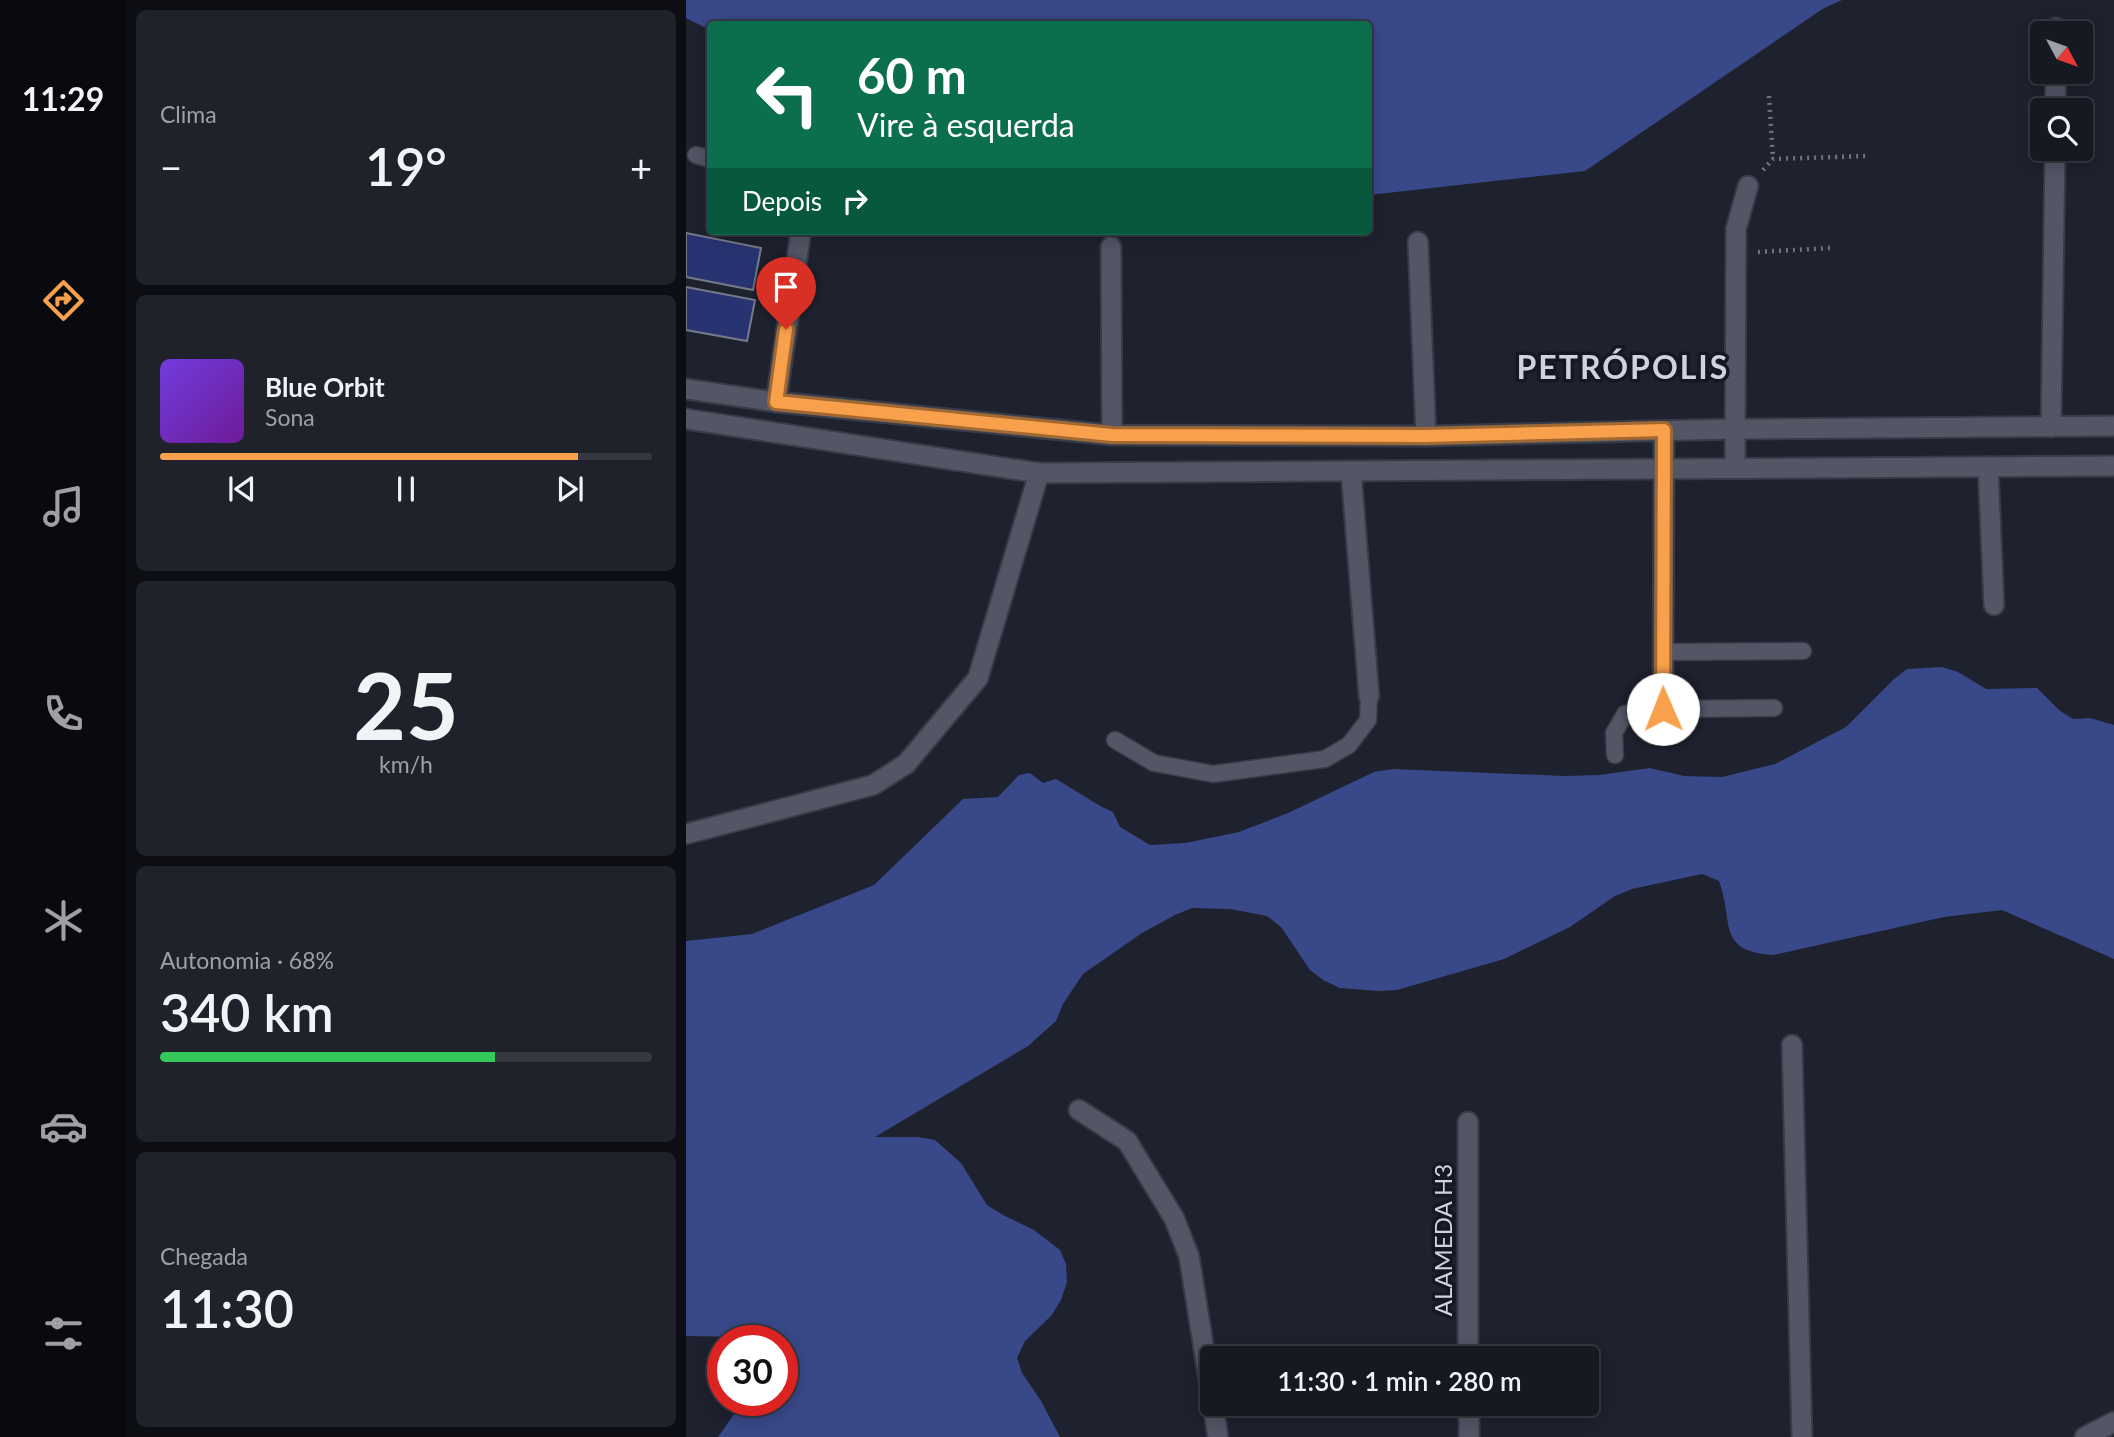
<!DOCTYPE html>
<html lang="pt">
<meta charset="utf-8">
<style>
:root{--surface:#161922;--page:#1f222a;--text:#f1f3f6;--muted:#9ea0a5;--line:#353840;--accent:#f8a04b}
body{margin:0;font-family:Lato,sans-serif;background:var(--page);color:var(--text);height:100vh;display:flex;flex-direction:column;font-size:26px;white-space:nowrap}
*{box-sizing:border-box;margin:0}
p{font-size:23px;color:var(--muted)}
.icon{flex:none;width:38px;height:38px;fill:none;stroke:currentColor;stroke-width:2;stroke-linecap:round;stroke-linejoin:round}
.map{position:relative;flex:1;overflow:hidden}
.details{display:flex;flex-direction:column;gap:10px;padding:10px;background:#0c0e13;width:560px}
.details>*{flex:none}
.top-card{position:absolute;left:21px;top:21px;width:665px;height:214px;border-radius:7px;box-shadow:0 4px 18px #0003,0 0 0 2px var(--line);background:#0b6e4f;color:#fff;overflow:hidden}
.needle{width:46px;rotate:131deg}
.fabs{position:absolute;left:1344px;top:21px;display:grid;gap:14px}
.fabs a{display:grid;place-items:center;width:63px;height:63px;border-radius:7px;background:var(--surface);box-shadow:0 4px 18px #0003,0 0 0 2px var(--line);font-size:35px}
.speed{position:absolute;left:21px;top:1325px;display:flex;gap:14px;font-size:35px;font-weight:700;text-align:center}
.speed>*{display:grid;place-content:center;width:91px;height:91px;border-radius:50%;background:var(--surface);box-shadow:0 4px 18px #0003,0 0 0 2px var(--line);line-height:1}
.speed .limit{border:10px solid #d22;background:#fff;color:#111}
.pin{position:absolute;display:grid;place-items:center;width:60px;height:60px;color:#fff;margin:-72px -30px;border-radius:50% 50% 50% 0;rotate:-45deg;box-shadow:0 0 7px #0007}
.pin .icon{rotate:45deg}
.me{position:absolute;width:77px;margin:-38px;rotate:359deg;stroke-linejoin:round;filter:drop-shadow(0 0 5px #0008)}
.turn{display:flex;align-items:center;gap:24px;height:147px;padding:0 35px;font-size:32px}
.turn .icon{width:91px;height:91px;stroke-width:2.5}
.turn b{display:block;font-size:49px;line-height:60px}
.then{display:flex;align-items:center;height:66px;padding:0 35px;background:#0003;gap:14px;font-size:26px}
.big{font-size:52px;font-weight:600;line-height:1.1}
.details .tile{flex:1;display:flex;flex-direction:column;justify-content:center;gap:10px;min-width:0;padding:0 24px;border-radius:10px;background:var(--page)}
.details .dial{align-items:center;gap:0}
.dial b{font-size:91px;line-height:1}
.song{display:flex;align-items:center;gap:21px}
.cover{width:84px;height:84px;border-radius:10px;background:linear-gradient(135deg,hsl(260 70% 55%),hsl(280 70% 35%))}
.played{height:7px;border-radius:4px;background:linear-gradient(90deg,var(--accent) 85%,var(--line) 85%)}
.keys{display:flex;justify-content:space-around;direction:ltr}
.heat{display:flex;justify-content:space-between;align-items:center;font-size:38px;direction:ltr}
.charge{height:10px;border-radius:5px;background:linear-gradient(90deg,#34c759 68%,var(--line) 0)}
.trip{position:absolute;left:514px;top:1346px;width:399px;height:70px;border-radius:7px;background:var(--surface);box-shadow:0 4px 18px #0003,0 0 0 2px var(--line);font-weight:600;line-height:70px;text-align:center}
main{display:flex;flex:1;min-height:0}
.menu{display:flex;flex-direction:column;width:126px;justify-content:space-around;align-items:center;background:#090a0e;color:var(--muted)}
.menu .icon{width:49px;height:49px}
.menu .active{color:var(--accent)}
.menu b{font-size:32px;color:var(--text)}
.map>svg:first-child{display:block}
.forest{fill:#394888}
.building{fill:#283472;stroke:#767b8a;stroke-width:2}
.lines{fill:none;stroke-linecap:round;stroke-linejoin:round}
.service-casing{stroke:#383b46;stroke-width:19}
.minor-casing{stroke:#383b46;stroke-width:23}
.tertiary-casing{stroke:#383b46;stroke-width:23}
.path{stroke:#71747f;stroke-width:4.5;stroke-dasharray:2 5;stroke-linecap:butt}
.service{stroke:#525665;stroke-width:16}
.minor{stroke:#525665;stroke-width:19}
.tertiary{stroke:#525665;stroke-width:19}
.route-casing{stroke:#a16831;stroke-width:18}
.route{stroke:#f8a04b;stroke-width:12}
.labels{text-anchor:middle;stroke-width:7;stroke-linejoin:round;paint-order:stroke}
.street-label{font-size:24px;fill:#d0d3dc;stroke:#151824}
.district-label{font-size:32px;font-weight:bold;letter-spacing:2px;fill:#d0d3dc;stroke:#151824}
</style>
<main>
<nav class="menu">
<b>11:29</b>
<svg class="icon active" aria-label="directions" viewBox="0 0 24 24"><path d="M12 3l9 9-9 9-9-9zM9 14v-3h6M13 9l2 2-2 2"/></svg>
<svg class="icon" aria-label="music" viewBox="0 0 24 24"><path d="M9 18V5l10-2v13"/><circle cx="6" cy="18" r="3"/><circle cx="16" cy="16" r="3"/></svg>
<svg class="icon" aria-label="phone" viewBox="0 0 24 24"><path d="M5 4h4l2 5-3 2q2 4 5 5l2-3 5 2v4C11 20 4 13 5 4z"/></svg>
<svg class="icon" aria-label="climate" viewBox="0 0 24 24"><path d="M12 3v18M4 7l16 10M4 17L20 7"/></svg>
<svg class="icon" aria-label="car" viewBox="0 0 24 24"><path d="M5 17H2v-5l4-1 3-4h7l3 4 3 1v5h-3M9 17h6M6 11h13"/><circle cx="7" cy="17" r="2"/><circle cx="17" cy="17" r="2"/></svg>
<svg class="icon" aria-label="filters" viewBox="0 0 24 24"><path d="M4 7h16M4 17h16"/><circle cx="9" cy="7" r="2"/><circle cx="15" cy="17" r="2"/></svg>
</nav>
<section class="details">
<div class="tile"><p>Clima</p>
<div class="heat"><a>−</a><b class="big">19°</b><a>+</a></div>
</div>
<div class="tile">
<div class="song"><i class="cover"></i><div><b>Blue Orbit</b><p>Sona</p></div></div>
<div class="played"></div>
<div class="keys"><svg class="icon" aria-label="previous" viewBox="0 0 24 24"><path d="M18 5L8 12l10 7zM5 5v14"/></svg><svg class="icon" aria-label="pause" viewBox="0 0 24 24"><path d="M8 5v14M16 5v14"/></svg><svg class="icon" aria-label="next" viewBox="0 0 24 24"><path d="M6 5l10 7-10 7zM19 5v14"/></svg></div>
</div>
<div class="tile dial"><b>25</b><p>km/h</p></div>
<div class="tile"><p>Autonomia · 68%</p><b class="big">340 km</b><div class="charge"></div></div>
<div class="tile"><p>Chegada</p><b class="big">11:30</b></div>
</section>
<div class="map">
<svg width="1428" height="1437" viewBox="0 0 1428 1437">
<rect width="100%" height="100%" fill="#1e212e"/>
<path class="forest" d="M0 0H1156L1138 8 899 171 683 195 682 24H24V30L0 18Z
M1256 667 1272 672 1300 689 1351 688 1373 710 1387 719 1404 718 1428 725V959L1316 910 1258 917 1087 955C1030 951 1048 922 1033 881L1016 874 946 889 929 896 884 927 818 959 711 990 692 991 654 988 637 980 624 970 595 927 581 916 544 909 506 908 489 915 456 933 397 974 377 1004 370 1021 342 1046 189 1137H232L249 1140 275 1163 301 1205 317 1215 348 1230 374 1250 380 1264 381 1282 375 1300 365 1316 339 1341 331 1358 336 1373 355 1401 374 1437H32L58 1400H96V1340H59L56 1337 0 1336V941L66 934 188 885 277 799 312 797 333 775 344 773 357 783 370 779 416 807 427 812 434 827 464 845 499 843 553 832 602 813 688 772 707 769 878 776 913 775 964 768 998 776 1036 777 1089 764 1160 727 1208 679 1221 669Z"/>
<path class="building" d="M0 233 75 248 67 290 0 277Z
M0 287 69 300 61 341 0 330Z"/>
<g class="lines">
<g class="service-casing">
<path id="service" d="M10 155 24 159
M977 652 1117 651
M429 740 468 763 527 774 639 759 663 745 682 720 683 696
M929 755 928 733 939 714 977 709 1088 708"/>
</g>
<g class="minor-casing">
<path id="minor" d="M1370 33V28
M1369 110 1370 72
M732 242 740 436
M425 247 426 435
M90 402 115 231
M1365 427 1369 149
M1049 467 1050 229 1062 186
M1302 467 1308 605
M665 471 683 696
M977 709 978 431
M0 834 187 785 220 764 292 678 353 473
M1106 1045 1116 1437
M393 1110 441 1141 488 1218 503 1256 532 1437
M782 1122V1358
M783 1404V1437
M1399 1437 1428 1422"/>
</g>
<g class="tertiary-casing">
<path id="tertiary" d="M0 389 90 402 426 435 740 436 1049 429 1428 426
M0 419 353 473 1428 466"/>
</g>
<path class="path" d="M1083 96 1087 159
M1077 170 1087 159 1181 156
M1072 252 1144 248"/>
<use href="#service" class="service"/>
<use href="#minor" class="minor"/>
<use href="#tertiary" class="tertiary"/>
</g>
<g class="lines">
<g class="route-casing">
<path id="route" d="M100 329 90 402 426 435 740 436 978 430 977 709"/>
</g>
<use href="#route" class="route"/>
</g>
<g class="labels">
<g class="street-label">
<text transform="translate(758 1240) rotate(-90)" y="8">ALAMEDA H3</text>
</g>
<g class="district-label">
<text x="937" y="379">PETRÓPOLIS</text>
</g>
</g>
</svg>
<div class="fabs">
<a><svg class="needle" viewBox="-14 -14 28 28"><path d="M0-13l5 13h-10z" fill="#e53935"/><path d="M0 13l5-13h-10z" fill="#9ea0a5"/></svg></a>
<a><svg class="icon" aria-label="search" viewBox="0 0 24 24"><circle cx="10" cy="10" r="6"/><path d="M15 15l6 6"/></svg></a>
</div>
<div class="speed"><div class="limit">30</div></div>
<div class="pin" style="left:100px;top:329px;background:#d93025"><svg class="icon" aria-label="arrive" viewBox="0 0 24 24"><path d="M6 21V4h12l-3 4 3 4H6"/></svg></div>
<svg class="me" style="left:977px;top:709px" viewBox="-20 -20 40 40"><circle r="19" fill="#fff"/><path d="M0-13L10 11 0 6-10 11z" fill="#f8a04b"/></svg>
<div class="trip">11:30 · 1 min · 280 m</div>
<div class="top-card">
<div class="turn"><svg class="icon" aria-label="left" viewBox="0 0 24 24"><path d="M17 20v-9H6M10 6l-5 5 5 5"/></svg><div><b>60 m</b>Vire à esquerda</div></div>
<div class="then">Depois<svg class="icon" aria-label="right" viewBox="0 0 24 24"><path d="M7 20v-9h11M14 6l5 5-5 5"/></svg></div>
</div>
</div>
</main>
